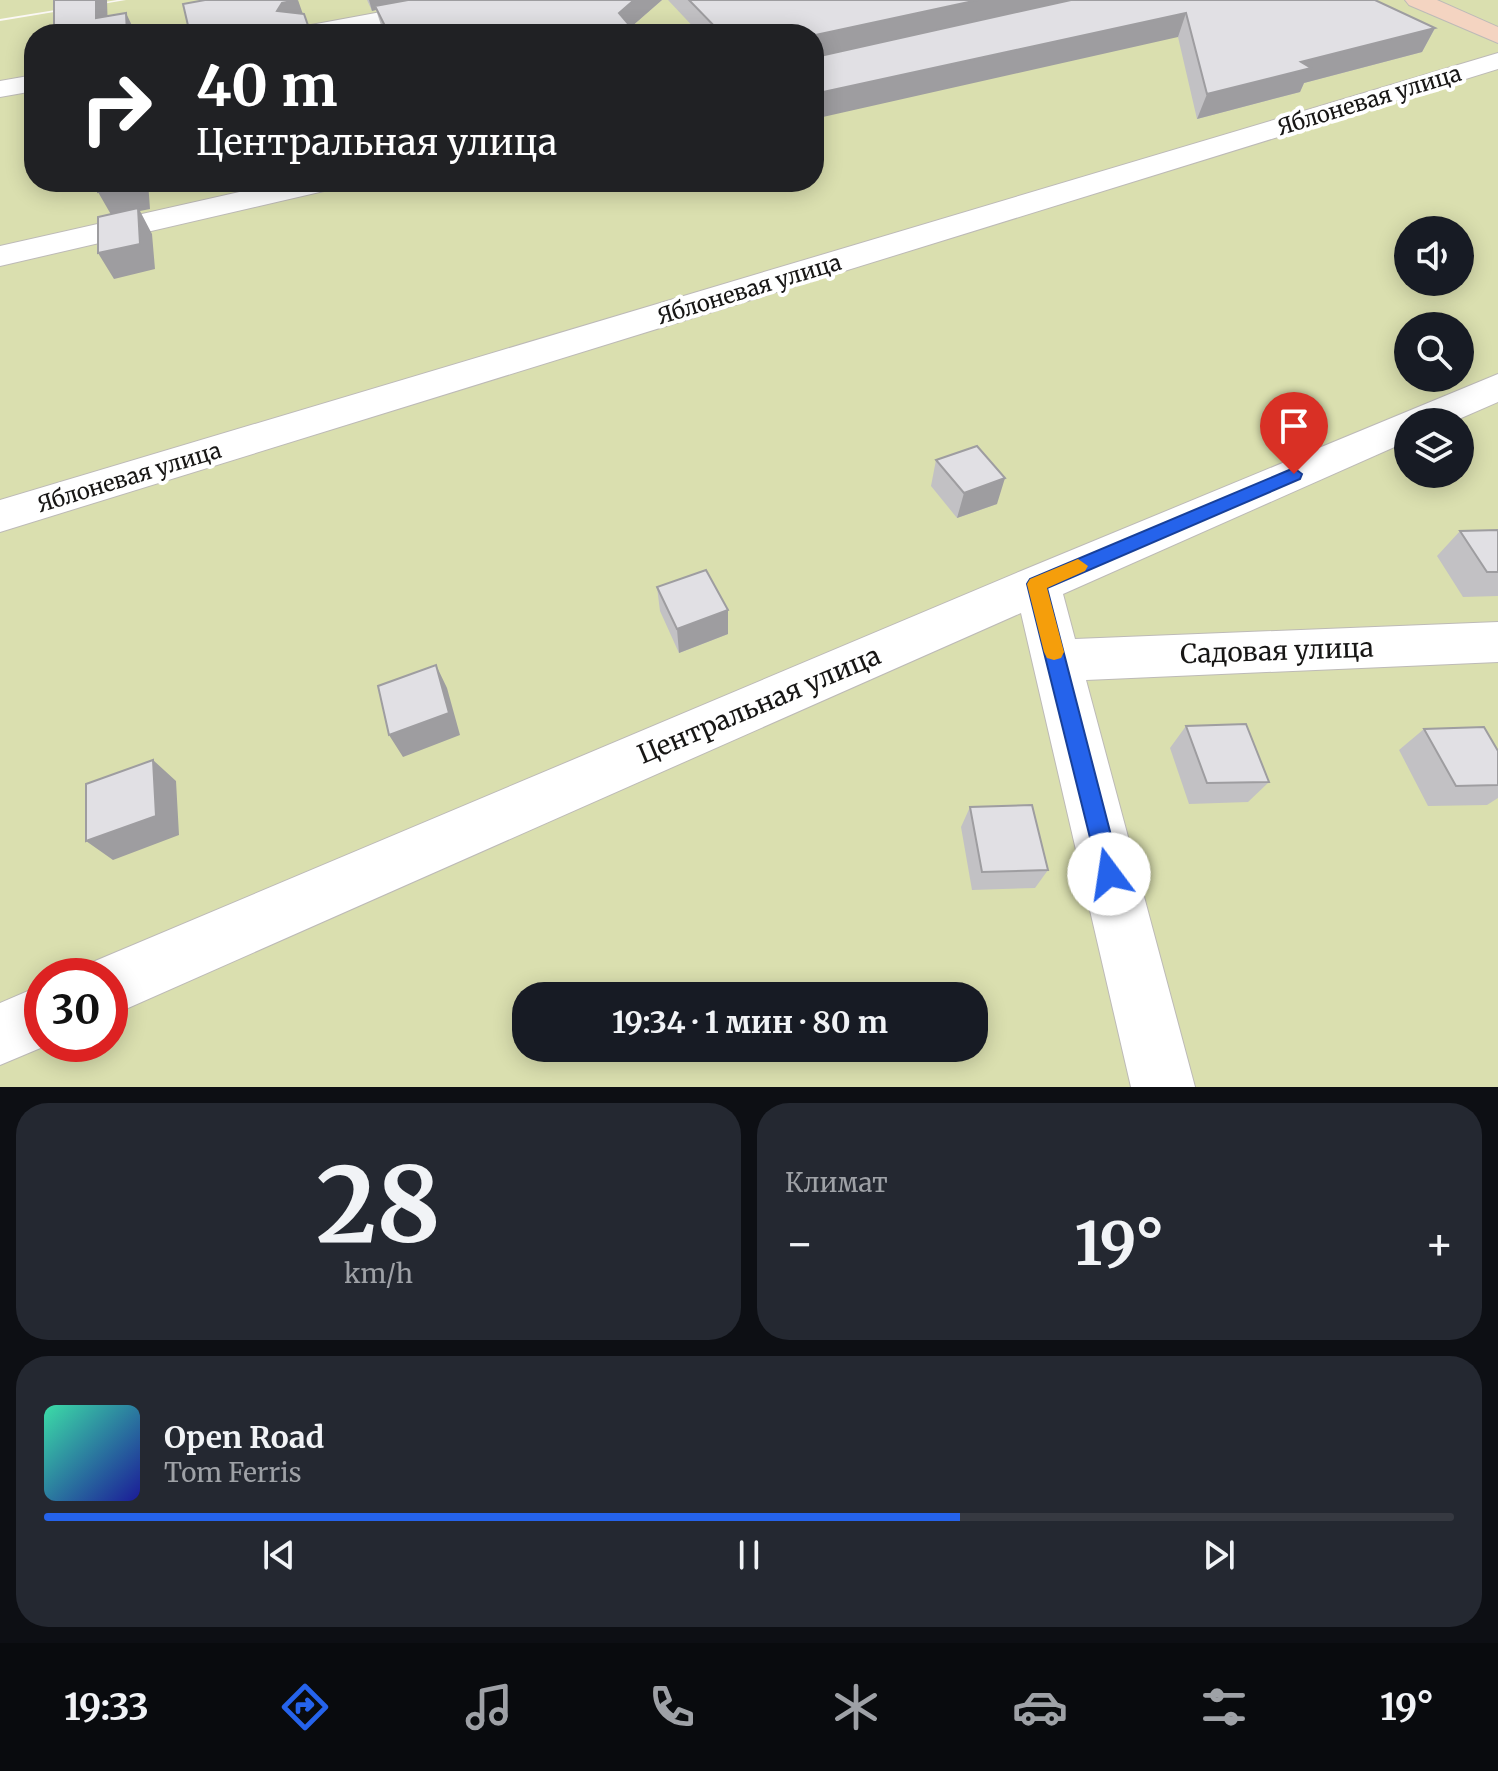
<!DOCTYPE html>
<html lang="ru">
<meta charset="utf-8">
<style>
:root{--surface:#171b24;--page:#242831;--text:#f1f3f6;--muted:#9ea1a6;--line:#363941;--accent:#2563eb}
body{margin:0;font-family:Merriweather,serif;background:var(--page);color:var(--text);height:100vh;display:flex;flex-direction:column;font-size:30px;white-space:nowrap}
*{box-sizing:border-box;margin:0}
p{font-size:26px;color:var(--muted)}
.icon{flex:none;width:44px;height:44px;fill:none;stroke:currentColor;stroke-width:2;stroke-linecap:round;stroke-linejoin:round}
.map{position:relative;height:1087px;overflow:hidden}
.side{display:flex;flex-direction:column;gap:16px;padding:16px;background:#0d0f14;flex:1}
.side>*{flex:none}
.top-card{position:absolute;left:24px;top:24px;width:800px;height:168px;border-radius:32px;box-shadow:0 4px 20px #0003;background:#202124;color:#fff;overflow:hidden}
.tools{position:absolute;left:1394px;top:216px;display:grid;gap:16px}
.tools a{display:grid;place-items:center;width:80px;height:80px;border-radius:50%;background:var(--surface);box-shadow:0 4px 20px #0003;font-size:40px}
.speed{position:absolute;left:24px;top:958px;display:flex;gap:16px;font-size:40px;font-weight:700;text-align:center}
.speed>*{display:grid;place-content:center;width:104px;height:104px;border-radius:50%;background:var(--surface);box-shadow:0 4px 20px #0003;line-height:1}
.speed .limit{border:12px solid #d22;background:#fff;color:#111}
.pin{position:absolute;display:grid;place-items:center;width:68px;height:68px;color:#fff;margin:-82px -34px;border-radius:50% 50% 50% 0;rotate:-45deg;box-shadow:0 0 8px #0007}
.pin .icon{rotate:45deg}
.me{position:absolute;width:88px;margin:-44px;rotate:346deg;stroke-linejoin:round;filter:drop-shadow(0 0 6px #0008)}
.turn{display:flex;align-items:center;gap:28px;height:168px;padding:0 40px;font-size:36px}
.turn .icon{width:104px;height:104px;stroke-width:2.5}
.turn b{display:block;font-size:56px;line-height:68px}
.big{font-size:60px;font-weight:700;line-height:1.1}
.side .widget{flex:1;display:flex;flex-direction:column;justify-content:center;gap:12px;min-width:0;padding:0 28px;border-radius:32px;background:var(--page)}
.side .dial{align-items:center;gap:0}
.dial b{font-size:104px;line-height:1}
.song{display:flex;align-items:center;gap:24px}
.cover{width:96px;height:96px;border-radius:12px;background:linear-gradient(135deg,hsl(160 70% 55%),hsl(240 70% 35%))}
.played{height:8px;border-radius:4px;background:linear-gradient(90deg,var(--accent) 65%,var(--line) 65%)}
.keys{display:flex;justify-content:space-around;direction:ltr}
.heat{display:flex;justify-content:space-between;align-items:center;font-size:44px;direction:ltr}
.side .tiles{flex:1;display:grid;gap:16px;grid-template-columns:1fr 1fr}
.widget:last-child{grid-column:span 2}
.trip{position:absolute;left:512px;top:982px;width:476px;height:80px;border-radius:32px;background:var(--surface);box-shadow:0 4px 20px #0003;font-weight:700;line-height:80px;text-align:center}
.tabs{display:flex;height:128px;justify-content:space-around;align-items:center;background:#090b0e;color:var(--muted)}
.tabs .icon{width:56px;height:56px}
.tabs .selected{color:var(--accent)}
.tabs b{font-size:36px;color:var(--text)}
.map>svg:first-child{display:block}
.green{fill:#dadfaf;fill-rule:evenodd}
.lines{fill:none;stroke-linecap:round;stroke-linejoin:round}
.street-casing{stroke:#bdbab7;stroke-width:2}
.secondary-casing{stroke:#bdbab7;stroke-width:2}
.street{fill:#fff;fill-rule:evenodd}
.secondary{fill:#f4d4c1;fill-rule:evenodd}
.wall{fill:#c2c1c4}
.shaded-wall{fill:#9e9da0}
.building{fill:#e1e0e4;stroke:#9e9da0;stroke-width:2}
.route{fill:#2563eb;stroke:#184099;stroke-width:2}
.slow{fill:#f59e0b}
.labels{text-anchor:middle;stroke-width:8;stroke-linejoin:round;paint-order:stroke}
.far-street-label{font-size:22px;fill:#171615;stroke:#fff}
.street-label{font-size:26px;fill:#171615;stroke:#fff}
</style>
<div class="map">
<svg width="1498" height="1087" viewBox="0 0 1498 1087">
<rect width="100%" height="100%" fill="#fbf8f5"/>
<path class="green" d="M0 0H117L0 19Z
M126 0H1498V1087H0V21ZM34 34H814V182H34ZM1408 230H1460V282H1408ZM1408 326H1460V378H1408ZM1408 422H1460V474H1408ZM42 976H110V1044H42ZM526 996H974V1048H526Z"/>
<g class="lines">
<g class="street-casing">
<path id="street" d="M446 0H496L492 5 484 7 340 34H288L291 29 300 27Z
M1498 53V69L0 532V500Z
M34 75V91L0 97V81Z
M284 182H339L335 188 324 191 0 266V246Z
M1498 374V402L1452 422H1408V441L1063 594 1075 639 1498 622V662L1086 680 1195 1087H1131L1021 613 110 1016V976H84L88 964 1021 571Z
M42 985V1044H50L0 1065V1003Z"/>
</g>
<g class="secondary-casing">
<path id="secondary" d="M1405 0H1437L1498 27V43L1409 5Z"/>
</g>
<use href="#street" class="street"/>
<use href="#secondary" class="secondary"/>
</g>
<path class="wall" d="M367 0H662L631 27 637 34H384L376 10 372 11Z
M668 0H1375L1435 28 1422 52 1304 83 1300 92 1197 119 1178 37 700 34Z
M936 460 997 504 957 518 931 486Z
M1498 530V596L1463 597 1437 556 1460 531Z
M657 587 728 610V634L679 653 660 611Z
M1186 726 1269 782 1248 802 1189 804 1170 748Z
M1424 729 1498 751V798L1487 805 1428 806 1399 750Z
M970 807 1048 870 1035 888 972 890 961 827Z"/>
<path class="shaded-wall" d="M96 0H107L108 34 96 18Z
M298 0 306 23 277 11 282 3Z
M369 0H430L375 6 376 10 372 11Z
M634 0H662L623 34 619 13Z
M978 0H1076L814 59 815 35Z
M126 13 136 34H127Z
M1186 13 1178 37 814 119V94Z
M1435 28 1422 52 1304 83 1300 92 1197 119 1207 94 1301 62Z
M136 182H148L150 209 140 211 152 234 155 269 114 279 98 253 113 218 98 192Z
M1005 478 997 504 957 518 964 493Z
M728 610V634L679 653 677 629Z
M436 665 447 688 460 735 403 757 389 735Z
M153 760 176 781 179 835 113 860 86 841Z"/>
<path class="building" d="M54 0H96V18L126 13 127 34H54Z
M205 0H297L282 3 277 11 304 14 311 34H190L183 4Z
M408 0H634L619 13 637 34H389L375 6Z
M689 0H978L815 35 814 40V34H722Z
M1071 0H1375L1435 28 1301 62 1311 68 1207 94 1186 13 814 94V55L816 57Z
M97 182H136V184L98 192Z
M138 208 140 244 98 253V217Z
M977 446 1005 478 964 493 936 460Z
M1498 530V572H1487L1460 531Z
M706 570 728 610 677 629 657 587Z
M436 665 449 713 389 735 378 686Z
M1246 724 1269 782 1207 783 1186 726Z
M1484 727 1498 751V785L1456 786 1424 729Z
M153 760 156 816 86 841V784Z
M1032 805 1048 870 982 872 970 807Z"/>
<path class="route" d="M1294 468 1302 474 1300 479 1047 588 1121 874 1117 882 1109 885 1101 882 1027 584 1030 579Z"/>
<path class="slow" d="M1078 559 1088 566 1085 571 1047 588 1064 652 1061 658 1054 660 1047 658 1044 652 1027 584 1030 579Z"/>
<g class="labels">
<g class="far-street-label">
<text transform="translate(1369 100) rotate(-17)" y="8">Яблоневая улица</text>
<text transform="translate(749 289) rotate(-17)" y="8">Яблоневая улица</text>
<text transform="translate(129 477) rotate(-17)" y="8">Яблоневая улица</text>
</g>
<g class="street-label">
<text transform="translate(1277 651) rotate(-2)" y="9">Садовая улица</text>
<text transform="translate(759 705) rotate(-23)" y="9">Центральная улица</text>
</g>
</g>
</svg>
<div class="tools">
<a><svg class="icon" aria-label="sound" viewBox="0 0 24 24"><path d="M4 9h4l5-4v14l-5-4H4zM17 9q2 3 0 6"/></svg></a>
<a><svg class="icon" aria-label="search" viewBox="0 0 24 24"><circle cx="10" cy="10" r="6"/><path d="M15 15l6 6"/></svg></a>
<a><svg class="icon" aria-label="layers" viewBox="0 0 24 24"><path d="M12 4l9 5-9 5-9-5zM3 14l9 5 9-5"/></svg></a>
</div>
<div class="speed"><div class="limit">30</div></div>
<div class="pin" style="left:1294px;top:474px;background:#d93025"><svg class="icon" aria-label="arrive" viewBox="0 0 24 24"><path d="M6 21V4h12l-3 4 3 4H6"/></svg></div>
<svg class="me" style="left:1109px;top:874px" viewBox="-20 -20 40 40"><circle r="19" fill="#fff"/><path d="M0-13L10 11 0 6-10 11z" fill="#2563eb"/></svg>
<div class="trip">19:34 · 1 мин · 80 m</div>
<div class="top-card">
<div class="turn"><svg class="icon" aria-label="right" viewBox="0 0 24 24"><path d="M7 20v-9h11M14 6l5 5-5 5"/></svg><div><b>40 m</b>Центральная улица</div></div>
</div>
</div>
<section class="side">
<div class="tiles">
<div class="widget dial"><b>28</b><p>km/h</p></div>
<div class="widget"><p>Климат</p>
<div class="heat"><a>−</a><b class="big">19°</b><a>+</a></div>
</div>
<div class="widget">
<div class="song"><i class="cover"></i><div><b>Open Road</b><p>Tom Ferris</p></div></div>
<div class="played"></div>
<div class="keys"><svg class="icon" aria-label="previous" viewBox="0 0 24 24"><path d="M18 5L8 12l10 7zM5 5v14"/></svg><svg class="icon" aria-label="pause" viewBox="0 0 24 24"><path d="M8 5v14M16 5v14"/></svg><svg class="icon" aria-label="next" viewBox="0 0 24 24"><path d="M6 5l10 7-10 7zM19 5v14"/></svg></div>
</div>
</div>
</section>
<nav class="tabs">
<b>19:33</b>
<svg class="icon selected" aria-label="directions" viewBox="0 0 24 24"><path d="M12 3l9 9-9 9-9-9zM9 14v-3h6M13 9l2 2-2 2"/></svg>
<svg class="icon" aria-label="music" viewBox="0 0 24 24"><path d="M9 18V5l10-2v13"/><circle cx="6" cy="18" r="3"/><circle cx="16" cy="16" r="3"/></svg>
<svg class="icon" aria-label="phone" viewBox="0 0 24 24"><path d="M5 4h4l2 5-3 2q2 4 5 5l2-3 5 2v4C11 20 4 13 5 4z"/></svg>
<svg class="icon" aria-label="climate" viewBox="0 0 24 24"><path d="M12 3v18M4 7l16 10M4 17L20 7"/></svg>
<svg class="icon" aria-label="car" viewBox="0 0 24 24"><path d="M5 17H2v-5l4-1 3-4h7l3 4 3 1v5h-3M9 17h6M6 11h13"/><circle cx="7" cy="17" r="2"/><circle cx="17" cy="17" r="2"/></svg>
<svg class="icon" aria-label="filters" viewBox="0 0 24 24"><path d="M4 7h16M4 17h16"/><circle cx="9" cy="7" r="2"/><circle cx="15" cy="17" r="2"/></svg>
<b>19°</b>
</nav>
